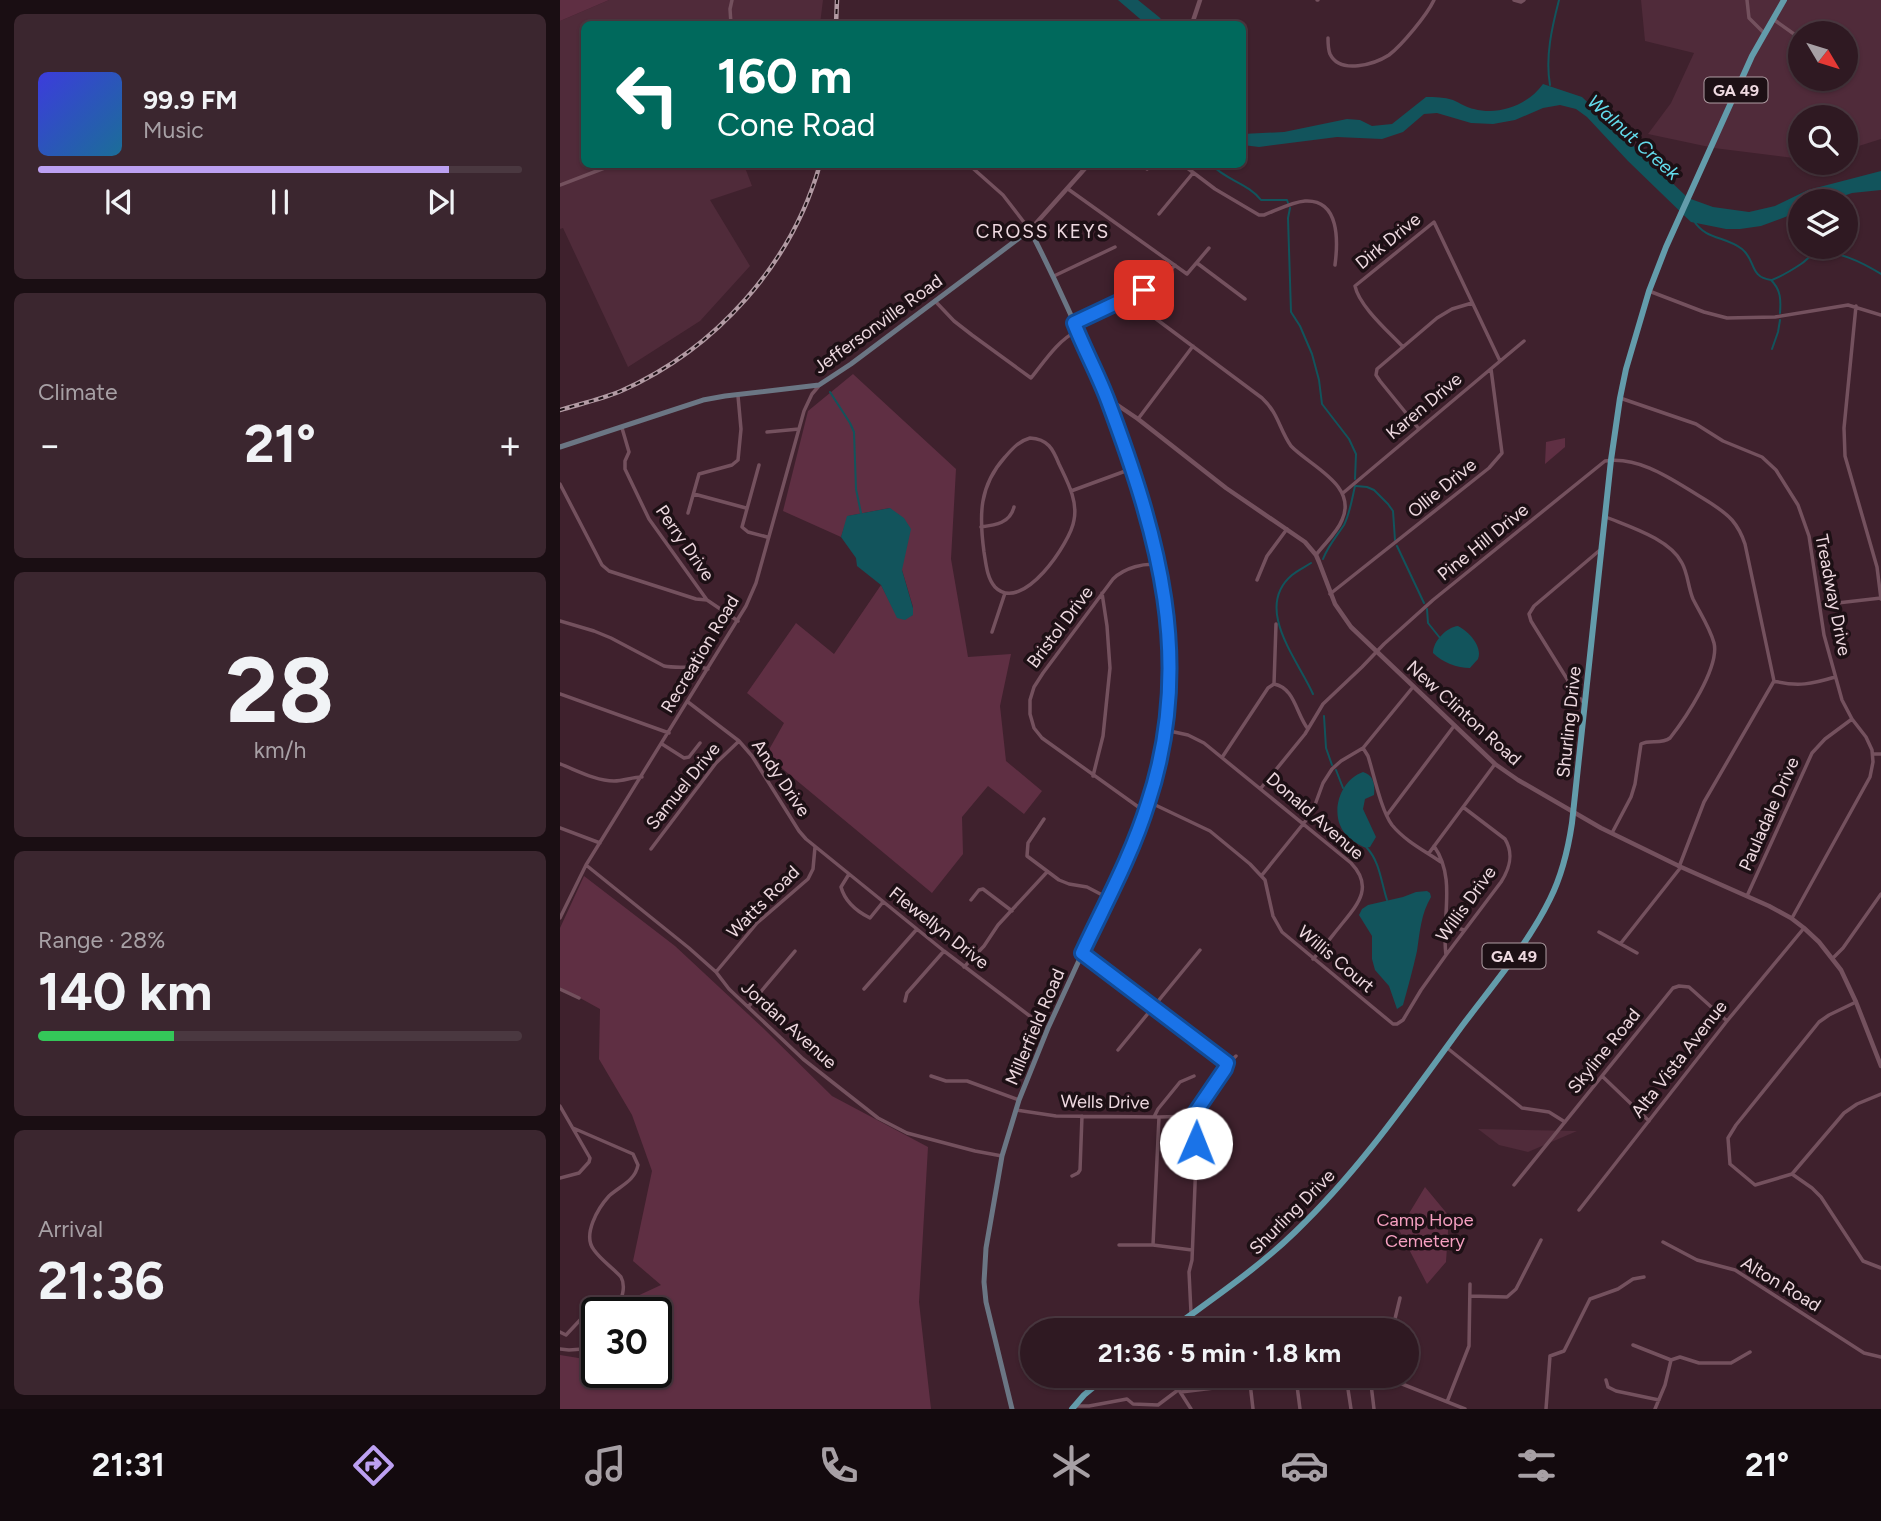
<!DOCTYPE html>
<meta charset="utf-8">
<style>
:root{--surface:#2f1922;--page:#3b262f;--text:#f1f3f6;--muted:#a7a0a5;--line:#4a3840;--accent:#bca0f2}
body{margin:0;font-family:Figtree,sans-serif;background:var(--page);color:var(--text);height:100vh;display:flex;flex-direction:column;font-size:26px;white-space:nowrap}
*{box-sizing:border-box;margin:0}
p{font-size:23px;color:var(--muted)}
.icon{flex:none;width:38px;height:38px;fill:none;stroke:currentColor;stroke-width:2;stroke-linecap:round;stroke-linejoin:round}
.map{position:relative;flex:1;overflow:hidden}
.side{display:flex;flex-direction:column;gap:14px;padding:14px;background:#1a0e13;width:560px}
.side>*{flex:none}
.guide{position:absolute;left:21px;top:21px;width:665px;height:147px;border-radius:10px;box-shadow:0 2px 5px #0004,0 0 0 2px var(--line);background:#00695c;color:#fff;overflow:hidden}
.needle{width:46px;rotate:128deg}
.buttons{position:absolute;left:1228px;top:21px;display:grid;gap:14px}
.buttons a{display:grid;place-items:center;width:70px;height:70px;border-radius:50%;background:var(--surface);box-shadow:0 2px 5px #0004,0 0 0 2px var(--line);font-size:35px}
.speed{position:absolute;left:21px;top:1297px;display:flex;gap:14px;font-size:35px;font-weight:700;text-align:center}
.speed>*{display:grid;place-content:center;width:91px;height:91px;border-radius:50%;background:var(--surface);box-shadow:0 2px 5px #0004,0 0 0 2px var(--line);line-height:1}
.speed .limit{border:4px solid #111;border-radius:10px;background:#fff;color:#111}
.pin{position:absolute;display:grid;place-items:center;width:60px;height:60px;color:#fff;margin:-30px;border-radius:14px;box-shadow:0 4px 10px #0006}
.me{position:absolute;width:77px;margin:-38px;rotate:1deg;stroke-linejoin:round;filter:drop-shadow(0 0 5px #0008)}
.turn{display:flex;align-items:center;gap:24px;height:147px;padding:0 21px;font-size:32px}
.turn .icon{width:91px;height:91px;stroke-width:2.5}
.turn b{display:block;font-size:49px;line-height:60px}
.big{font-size:52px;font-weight:700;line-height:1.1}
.side .tile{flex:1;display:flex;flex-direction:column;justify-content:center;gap:10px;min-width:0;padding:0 24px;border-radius:10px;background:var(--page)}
.side .dial{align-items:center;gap:0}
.dial b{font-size:91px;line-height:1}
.song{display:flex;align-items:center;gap:21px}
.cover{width:84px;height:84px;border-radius:10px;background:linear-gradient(135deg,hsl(240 70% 55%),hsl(200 70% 35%))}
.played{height:7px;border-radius:4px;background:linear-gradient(90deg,var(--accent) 85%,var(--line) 85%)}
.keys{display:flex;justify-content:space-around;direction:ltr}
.heat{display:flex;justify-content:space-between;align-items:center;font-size:38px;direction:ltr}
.charge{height:10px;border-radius:5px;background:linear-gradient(90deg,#34c759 28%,var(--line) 0)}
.trip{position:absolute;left:460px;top:1318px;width:399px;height:70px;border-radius:35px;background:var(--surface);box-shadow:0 2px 5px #0004,0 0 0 2px var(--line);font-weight:700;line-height:70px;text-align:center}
.menu{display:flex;height:112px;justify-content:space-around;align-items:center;background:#130a0e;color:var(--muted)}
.menu .icon{width:49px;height:49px}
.menu .active{color:var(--accent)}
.menu b{font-size:32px;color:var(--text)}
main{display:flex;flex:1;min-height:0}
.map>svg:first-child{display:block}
.built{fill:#502b3a;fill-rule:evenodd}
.green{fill:#5f2f43}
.water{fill:#12545c}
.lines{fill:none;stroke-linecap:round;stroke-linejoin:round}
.stream{stroke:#12545c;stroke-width:2}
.minor{stroke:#74515e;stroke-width:3.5}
.tertiary{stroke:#74515e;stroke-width:4.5}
.secondary{stroke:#6b7684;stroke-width:5}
.primary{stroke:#639cab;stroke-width:6}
.rail-casing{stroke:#b29aa3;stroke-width:4.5}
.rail{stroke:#1d1015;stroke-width:2;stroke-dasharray:5;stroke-linecap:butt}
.route-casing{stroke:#114b97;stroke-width:18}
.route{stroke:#1a73e8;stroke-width:12}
.labels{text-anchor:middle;stroke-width:7;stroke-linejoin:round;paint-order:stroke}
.shield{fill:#1d1015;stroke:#af9da3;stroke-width:2}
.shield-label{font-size:16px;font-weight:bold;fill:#eed9e0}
.street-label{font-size:18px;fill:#eed9e0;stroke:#1d1015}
.park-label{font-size:18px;fill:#f6a0c1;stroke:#1d1015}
.water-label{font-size:19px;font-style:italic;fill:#63dbeb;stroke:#1d1015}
.neighbourhood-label{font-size:19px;letter-spacing:2px;fill:#eed9e0;stroke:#1d1015}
</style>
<main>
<section class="side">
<div class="tile">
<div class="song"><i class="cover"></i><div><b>99.9 FM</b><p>Music</p></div></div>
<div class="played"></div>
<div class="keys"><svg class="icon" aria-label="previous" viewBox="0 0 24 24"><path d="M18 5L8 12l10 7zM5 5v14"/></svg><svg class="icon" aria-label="pause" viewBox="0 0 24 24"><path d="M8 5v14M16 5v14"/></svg><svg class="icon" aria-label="next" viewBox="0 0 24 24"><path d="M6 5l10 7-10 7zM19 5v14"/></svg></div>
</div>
<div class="tile"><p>Climate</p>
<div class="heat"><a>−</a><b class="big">21°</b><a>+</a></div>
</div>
<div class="tile dial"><b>28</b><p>km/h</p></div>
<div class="tile"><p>Range · 28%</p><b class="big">140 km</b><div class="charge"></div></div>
<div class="tile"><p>Arrival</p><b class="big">21:36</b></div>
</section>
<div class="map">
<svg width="1321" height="1409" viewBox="0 0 1321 1409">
<rect width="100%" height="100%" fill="#3f212d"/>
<path class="built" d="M49 0H263L260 24H24V164L184 165 192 186 150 200 190 266 140 321 68 367 3 228 0 229V21Z
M1081 0H1321V139L1286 150V117H1241V159L1154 148 1088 134 1111 103 1134 53 1085 41ZM1241 33H1286V79H1241Z
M918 1129 1017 1131 968 1152 939 1145Z"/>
<path class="green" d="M0 0H49L0 21Z
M293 374 396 469 391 559 408 657 451 654 440 706 446 761 482 791 464 814 428 786 402 817 403 854 372 893 206 755 224 723 187 693 236 623 274 654 321 585 338 618 353 615V607L342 570 330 508 288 516 281 537 223 511 248 411Z
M1005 438V447L985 464 986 442Z
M24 876 115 946 203 1028 272 1096 368 1147 359 1302 371 1409H0V1355L37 1361V1372H96V1312H72L73 1298 101 1285 73 1261 92 1171 72 1115 39 1059 40 1009 0 987V928Z
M865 1187 889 1216 886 1262 867 1284 839 1230Z"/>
<path class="water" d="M558 0H578L599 17 606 24H586Z
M983 84 1022 97 1128 198 1153 207 1189 212 1215 206 1248 190 1321 171V190L1292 193 1269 201H1241V211L1201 226 1180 229H1166L1131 222 1068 161 1027 117 1016 109 1000 105 983 108 955 120 933 124 911 123 877 113 864 114 843 132 822 139 777 137 699 147 683 145 682 134 724 132 787 119 800 120 812 126 832 124 866 97C875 97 884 97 893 100 900 103 907 108 914 109 939 116 968 105 983 84Z
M330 508 344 518 351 529 342 570 353 608V615L345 620 337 618 321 585 297 566 296 558 281 537 287 516Z
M898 626C908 631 923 646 918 659 917 660 911 667 910 668 897 668 882 662 873 653 873 641 887 627 898 626Z
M803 772C814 775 815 785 814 795L805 799 803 809 816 837 810 847 806 848C796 844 784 836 780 825 772 805 783 779 803 772Z
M867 891 870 893 871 897C861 914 860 931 857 951 853 969 848 987 843 1005L837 1009 829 986 815 970 812 959V936L799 915 802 909 808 905 843 897 856 892Z"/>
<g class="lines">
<path class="stream" d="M990 85C985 57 992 27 999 0
M651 164C665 180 688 183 701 200H727L728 203
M730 208 728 218 731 312 740 326 752 354 759 380 762 404 789 439 796 454 795 479
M1134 221C1146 240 1165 236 1182 249 1196 260 1189 277 1211 280 1221 290 1221 300 1220 313
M1212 280C1222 276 1232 270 1241 264 1246 261 1249 256 1254 254 1273 247 1305 264 1321 274
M1212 349 1218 332 1220 320
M270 392 290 423 294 432 296 489 301 513
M796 486 807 487 814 490 828 504 833 511 835 540
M837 546 864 603
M763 559C768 546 776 537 784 525 790 513 792 499 795 486
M751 563C745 567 738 570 732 575 693 608 738 660 753 694
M867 609 868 623 880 638
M764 716 766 748 772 765
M776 770 783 788
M807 848C820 862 821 882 827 900"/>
<path class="minor" d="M757 0H758
M954 0 961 2 964 0
M1187 0 1189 18 1204 33
M1213 19 1241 39
M171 24 170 9 172 0
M768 38C768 43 768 49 770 54 780 75 815 64 829 55 842 45 867 15 874 0
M408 164 443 195 470 230
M622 164 655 189 699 215H704C717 210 732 202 745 201 780 199 778 242 775 265
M587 169 590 164
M0 185 55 164
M508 189 627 274 649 248
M599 214 633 173
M637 263 685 299
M494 276 555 247
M1089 291 1144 312 1167 318 1215 317 1288 305 1321 315
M568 298 702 398C719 414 719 429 731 446 750 466 798 485 782 520 777 533 764 544 756 555
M375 301 394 321 412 335 471 378C484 362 498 340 517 331
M1296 306 1284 428 1285 456 1317 567 1321 599
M515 322 597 285 615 265
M843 347C829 332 799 306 795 286L874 222 940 361
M1060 398 1136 424 1163 441 1202 457 1216 470 1238 505 1249 536 1264 635 1282 700 1292 719 1306 737 1312 750 1313 762 1310 777 1232 918
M578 419 633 346
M62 428 69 452 65 461V469L89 519 147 600 178 621
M859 429 820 381 816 375 817 369 877 318 892 309 912 303
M207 432 239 429
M470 438C488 439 493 449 499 464 507 481 518 500 514 520 511 542 462 615 435 587 427 578 426 564 424 552 419 515 419 486 445 457 453 448 459 441 470 438Z
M199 465 182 527 188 532 207 537
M0 484 42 565 49 571 136 599 147 600
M511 491 571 469
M783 493 964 341
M134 494 186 508
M128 513 139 474 172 465 178 460 181 429 178 396
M1046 517C1070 527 1110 539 1122 563 1128 574 1128 587 1133 599 1140 613 1150 628 1154 643 1160 667 1125 719 1110 738 1101 745 1090 739 1081 744L1075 784 1071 797 1052 833
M421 527C436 525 450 523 454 507
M697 580 707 556 727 529
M770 594 929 468 942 453 931 369
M1260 605 1321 598
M0 621 34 631 51 638 104 666C118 669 134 665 148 669
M432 632 445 593
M1214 681C1238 687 1252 684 1275 677
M714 684 716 624
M0 694 109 733
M128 702 179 741 192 756 239 831 246 839 384 951 483 1026 488 1028
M1025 704 1017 695 971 621 969 614 974 606 1040 550
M605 730 628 735 644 743 791 863C814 887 798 904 781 925 772 936 763 948 753 959
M102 744 124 758 129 757 140 743
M803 748 808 756C814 775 821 810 832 825 845 841 865 851 881 862
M1313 754H1321
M663 756 708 688 714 684C735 688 736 714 748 729
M0 764C16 770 36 781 54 781 64 781 72 777 82 777
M533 776 543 736 550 668 547 626 542 593
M701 788 745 734 763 704 802 667 824 644 873 600 1045 461C1078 456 1110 478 1136 494 1149 502 1162 509 1172 520 1178 527 1182 535 1185 544L1214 681 1144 802 1119 867
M589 802 650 831 690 864 705 880 713 916 722 932 833 1024H837L843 1020 861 990 886 955C881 918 897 879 874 846
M584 811 482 738 474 728 470 714V700L474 687 483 673 553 579C564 568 585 562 600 565
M827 815 894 726
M484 819 468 843 467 856 499 880 509 884 527 887 548 898
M0 828 40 843
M91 849 156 763 179 741
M869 853 935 764
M26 865 129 948 156 972 169 989 243 1059 318 1118 347 1133 415 1151 442 1156
M289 874 281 887C285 902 296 911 310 918L323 902
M702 875 752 813 763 783 772 769 781 761 803 748 853 687
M1187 896 1252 753 1265 739 1292 719
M411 900 419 890 423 889 452 911
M0 918 26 865 186 606 196 583 244 411 252 394 258 387
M887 925 904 930
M1039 932 1077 953
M1061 943 1121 867
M522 953 667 1064
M886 955 941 882C950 868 954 854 945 839L903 807
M1273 958 1283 948 1321 894
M404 967 424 946 438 925 487 872
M156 972 197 923 248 879 253 869 255 847
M0 989 19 998
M304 989 357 929
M345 1001 347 993 384 951
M1296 1002 1269 1015 1259 1022 1176 1125 1168 1138 1170 1164 1195 1185 1232 1174 1284 1113 1297 1104 1321 1094
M188 1007 235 951
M886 1047 962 1108 989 1112 1005 1122
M558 1050 640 950
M371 1076 386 1081H407L459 1100
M1042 1076 1089 1121
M0 1106 30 1158 29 1162 19 1173 0 1178
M456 1110 496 1116 599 1117 634 1116
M594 1117 598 1109 620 1082 634 1076
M13 1128 73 1154 78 1165C75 1181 60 1186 49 1196 38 1208 22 1235 34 1250 41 1260 53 1268 61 1277 67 1288 60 1301 57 1312
M1232 1174 1252 1188 1261 1197 1303 1261 1321 1268
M512 1176 518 1173 520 1170 522 1116
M954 1185 1113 988 1119 986 1129 987 1167 1021
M1019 1210 1167 1021 1244 928
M1103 1242 1137 1260 1175 1270 1304 1353 1321 1357
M559 1245H593L632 1250
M593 1245 599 1117
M910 1296 947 1297 956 1289 981 1240
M631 1313 629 1272 632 1260 636 1160 635 1113 667 1065 676 1056
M830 1330 833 1327 840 1298
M0 1332 6 1335 21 1319
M1073 1345 1111 1360
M0 1349 9 1350 37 1348
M610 1376 631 1409
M786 1376 791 1409
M810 1376 814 1409
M822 1376 905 1409
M736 1378 740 1409
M1046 1380 1048 1387 1056 1391 1099 1400
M690 1383 693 1409
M621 1392 753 1376
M887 1402 909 1346 910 1284
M516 1406H529L567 1399 573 1404 598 1405 618 1390
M986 1409 990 1356 1004 1351 1030 1299 1058 1289 1073 1279 1084 1277
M1095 1409 1105 1385 1111 1360 1120 1357 1139 1363H1171L1190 1352"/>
<path class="tertiary" d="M632 24 640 0
M470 230 529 164
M547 398 578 419 666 488 745 542 756 555 759 562 775 604 791 627 935 764 958 780 1041 828 1121 867 1209 906 1231 918 1244 928 1259 942 1281 970 1296 1002 1321 1066"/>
<path class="secondary" d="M0 447 143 400 165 396 259 385 291 364 470 230C510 308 545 390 573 474 593 533 610 593 610 655 610 717 598 774 578 832L488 1028 459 1100 442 1156 426 1248 424 1282 426 1302 452 1409"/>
<path class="primary" d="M610 1330C652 1299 697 1269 735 1232 799 1171 850 1097 902 1026 932 986 968 944 990 899 1002 875 1008 850 1012 823L1051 460 1060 398 1066 369 1089 291 1106 247 1192 56 1224 0
M512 1409 524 1395 547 1376"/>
<g class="rail-casing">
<path id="rail" d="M276 24 277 0
M0 410C20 404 42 399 61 391 156 349 232 264 260 164"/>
</g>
<use href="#rail" class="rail"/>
</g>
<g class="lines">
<g class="route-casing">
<path id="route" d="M584 290 514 323C524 349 538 374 548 401 598 535 635 661 588 803 572 855 545 904 522 953L667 1063 665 1069 635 1113 636 1143"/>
</g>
<use href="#route" class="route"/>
</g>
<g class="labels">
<g class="shield">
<rect x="1144.5" y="77.5" width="63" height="25" rx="5"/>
<rect x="922.5" y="943.5" width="63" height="25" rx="5"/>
</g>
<g class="shield-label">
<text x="1176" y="96">GA 49</text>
<text x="954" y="962">GA 49</text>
</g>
<g class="street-label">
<text transform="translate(828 241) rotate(-39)" y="6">Dirk Drive</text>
<text transform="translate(318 324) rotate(-36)" y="6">Jeffersonville Road</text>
<text transform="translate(864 406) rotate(-40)" y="6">Karen Drive</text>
<text transform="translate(882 488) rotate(-39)" y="6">Ollie Drive</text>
<text transform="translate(923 542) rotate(-39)" y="6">Pine Hill Drive</text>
<text transform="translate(125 543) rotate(55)" y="6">Perry Drive</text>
<text transform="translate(1273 595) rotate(79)" y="6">Treadway Drive</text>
<text transform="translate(500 627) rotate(-53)" y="6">Bristol Drive</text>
<text transform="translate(140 654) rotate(-59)" y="6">Recreation Road</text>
<text transform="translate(904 713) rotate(42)" y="6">New Clinton Road</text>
<text transform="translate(1009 722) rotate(-84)" y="6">Shurling Drive</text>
<text transform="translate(221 778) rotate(56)" y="6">Andy Drive</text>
<text transform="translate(123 786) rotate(-51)" y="6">Samuel Drive</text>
<text transform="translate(1209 814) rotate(-66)" y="6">Pauladale Drive</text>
<text transform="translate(755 816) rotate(41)" y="6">Donald Avenue</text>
<text transform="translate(203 902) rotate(-45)" y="6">Watts Road</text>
<text transform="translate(906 904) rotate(-54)" y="6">Willis Drive</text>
<text transform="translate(379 928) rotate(38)" y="6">Flewellyn Drive</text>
<text transform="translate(776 959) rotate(40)" y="6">Willis Court</text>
<text transform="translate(229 1025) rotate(42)" y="6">Jordan Avenue</text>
<text transform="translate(475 1027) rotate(-67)" y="6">Millerfield Road</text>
<text transform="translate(1044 1051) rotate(-51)" y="6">Skyline Road</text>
<text transform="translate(1119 1059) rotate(-52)" y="6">Alta Vista Avenue</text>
<text transform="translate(545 1102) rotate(1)" y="6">Wells Drive</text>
<text transform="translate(732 1212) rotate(-45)" y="6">Shurling Drive</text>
<text transform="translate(1221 1284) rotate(31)" y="6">Alton Road</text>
</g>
<g class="park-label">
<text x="865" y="1226">Camp Hope<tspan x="865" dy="21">Cemetery</tspan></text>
</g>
<g class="water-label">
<text transform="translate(1074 137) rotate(42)" y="7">Walnut Creek</text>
</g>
<g class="neighbourhood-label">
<text x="483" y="238">CROSS KEYS</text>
</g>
</g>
</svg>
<div class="buttons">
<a><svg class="needle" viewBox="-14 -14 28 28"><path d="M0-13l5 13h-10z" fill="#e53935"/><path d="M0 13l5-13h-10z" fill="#a7a0a5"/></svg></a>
<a><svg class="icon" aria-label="search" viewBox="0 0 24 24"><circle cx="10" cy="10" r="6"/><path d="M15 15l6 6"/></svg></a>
<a><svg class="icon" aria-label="layers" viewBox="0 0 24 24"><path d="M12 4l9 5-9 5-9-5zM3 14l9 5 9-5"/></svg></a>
</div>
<div class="speed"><div class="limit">30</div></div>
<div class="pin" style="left:584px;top:290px;background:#d93025"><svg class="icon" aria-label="arrive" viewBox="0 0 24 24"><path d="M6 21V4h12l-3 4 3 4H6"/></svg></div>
<svg class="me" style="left:636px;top:1143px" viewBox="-20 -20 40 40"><circle r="19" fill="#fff"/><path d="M0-13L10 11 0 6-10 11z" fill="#1a73e8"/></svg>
<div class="trip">21:36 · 5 min · 1.8 km</div>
<div class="guide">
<div class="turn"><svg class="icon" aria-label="left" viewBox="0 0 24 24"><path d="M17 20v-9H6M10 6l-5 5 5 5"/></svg><div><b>160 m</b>Cone Road</div></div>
</div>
</div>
</main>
<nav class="menu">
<b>21:31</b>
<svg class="icon active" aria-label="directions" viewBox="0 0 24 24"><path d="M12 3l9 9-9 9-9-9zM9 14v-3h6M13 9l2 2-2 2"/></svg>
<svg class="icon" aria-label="music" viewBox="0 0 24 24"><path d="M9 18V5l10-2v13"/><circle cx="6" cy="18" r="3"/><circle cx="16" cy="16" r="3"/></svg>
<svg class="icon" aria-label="phone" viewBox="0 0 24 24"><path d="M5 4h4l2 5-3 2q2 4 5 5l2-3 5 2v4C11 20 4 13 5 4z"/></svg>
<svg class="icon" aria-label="climate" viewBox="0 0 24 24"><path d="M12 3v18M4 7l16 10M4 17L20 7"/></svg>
<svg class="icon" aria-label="car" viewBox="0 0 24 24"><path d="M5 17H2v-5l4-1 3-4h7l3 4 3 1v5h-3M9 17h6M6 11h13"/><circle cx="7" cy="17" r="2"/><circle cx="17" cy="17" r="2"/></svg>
<svg class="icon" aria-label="filters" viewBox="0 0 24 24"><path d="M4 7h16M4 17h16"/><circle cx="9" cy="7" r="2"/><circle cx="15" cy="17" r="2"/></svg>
<b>21°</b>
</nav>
